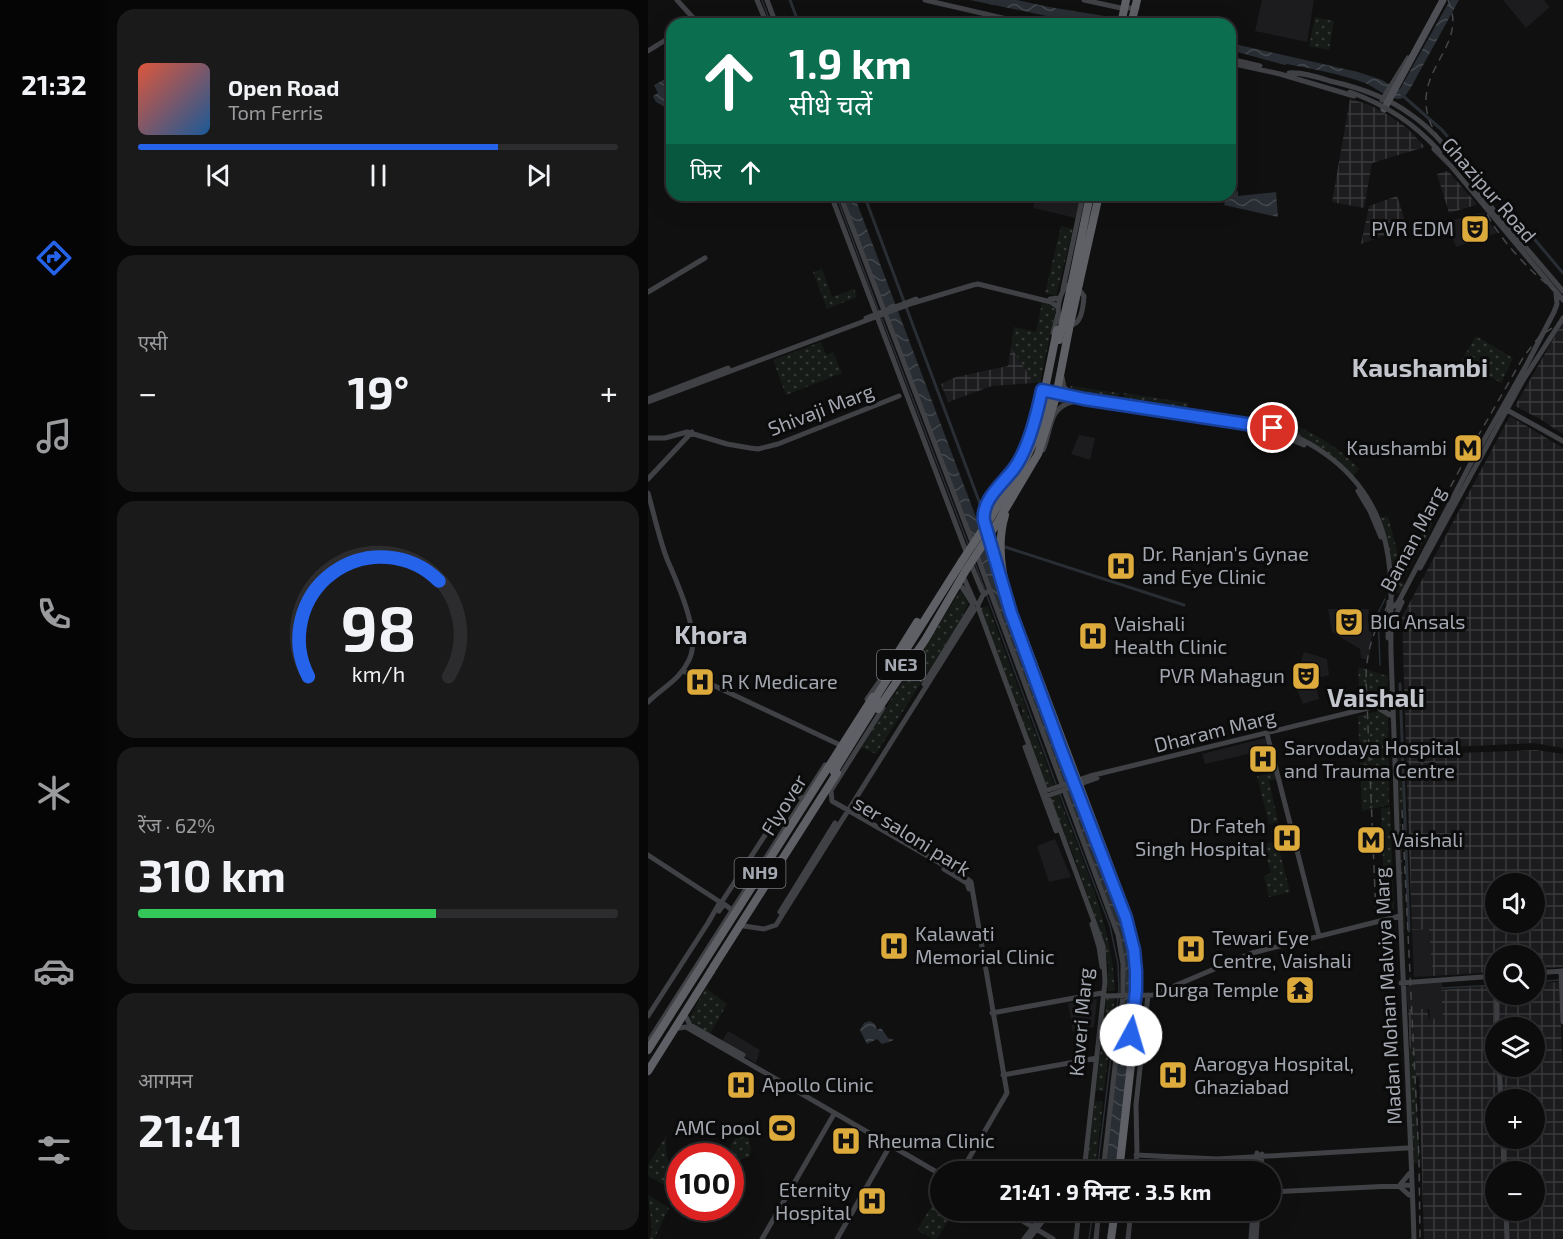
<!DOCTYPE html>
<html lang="hi">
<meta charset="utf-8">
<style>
:root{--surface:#0c0c0d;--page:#1a1a1b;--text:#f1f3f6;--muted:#9a9b9d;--line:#2c2c2e;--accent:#2563eb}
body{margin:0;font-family:"Exo 2","Noto Sans Devanagari",sans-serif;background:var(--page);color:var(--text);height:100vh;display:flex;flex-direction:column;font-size:22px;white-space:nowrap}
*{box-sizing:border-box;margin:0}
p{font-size:20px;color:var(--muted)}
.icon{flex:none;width:33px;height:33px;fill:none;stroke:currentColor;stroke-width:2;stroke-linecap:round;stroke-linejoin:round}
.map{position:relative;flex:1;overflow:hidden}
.side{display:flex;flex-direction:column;gap:9px;padding:9px;background:#070707;width:540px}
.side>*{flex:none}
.hud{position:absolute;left:18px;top:18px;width:570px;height:183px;border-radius:18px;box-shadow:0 6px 24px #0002,0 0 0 2px var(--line);background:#0b6e4f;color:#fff;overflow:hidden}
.controls{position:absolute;left:837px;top:873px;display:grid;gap:12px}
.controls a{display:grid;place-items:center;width:60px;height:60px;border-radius:50%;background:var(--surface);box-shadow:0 6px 24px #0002,0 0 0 2px var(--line);font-size:30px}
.speed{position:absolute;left:18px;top:1143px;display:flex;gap:12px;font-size:30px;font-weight:700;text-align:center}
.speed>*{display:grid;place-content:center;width:78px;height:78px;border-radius:50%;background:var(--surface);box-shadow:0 6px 24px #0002,0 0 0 2px var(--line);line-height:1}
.speed .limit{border:9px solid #d22;background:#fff;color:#111}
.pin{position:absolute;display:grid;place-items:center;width:51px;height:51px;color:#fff;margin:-26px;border:3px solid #fff;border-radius:50%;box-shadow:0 2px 6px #0007}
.me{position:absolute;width:66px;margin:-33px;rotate:6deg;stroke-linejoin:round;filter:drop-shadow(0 0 4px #0008)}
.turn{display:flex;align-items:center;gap:21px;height:126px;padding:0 24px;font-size:27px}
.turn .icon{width:78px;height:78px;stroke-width:2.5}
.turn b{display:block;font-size:42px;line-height:51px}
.then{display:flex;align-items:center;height:57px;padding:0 24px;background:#0003;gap:12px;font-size:22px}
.big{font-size:45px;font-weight:700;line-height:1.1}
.side .card{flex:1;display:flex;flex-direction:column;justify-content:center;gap:9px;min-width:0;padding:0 21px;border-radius:18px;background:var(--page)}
.side .dial{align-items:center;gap:0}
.dial svg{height:156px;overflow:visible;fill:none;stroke:var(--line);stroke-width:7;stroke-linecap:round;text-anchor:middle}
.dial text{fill:var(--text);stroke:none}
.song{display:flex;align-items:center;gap:18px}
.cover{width:72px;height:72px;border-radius:9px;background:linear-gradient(135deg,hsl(10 70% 55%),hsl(210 70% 35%))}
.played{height:6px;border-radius:3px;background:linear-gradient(90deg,var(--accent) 75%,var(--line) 75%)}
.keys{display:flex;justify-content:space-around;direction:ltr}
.heat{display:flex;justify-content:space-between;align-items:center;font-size:33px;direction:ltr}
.charge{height:9px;border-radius:4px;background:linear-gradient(90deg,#34c759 62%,var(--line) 0)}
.trip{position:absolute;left:282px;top:1161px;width:351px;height:60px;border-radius:30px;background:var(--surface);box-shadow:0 6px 24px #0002,0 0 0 2px var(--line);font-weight:700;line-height:60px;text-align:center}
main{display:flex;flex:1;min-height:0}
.dock{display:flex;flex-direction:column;width:108px;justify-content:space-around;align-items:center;background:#050505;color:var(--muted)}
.dock .icon{width:42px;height:42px}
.dock .selected{color:var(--accent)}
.dock b{font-size:27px;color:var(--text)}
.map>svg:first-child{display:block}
.built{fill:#1c1c1e}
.industrial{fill:url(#industrial-grid);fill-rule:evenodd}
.park{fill:url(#park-dots)}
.water{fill:url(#water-waves)}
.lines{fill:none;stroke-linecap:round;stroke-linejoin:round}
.stream{stroke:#282e33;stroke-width:1.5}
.canal{stroke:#282e33;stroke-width:3}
.secondary{stroke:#404145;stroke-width:5}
.primary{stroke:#4e4f54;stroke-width:7}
.highway{stroke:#5e6066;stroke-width:8}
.rail{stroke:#45464a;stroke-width:1.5;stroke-dasharray:8 6;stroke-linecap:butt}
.secondary-bridge{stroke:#404145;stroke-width:5}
.highway-bridge{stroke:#5e6066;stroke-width:8}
.route-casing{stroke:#184099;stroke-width:15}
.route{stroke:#2563eb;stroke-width:10}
.labels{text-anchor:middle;stroke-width:6;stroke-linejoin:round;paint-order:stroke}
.shield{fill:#0b0b0c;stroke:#75787f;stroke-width:1.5}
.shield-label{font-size:18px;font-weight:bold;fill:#a3a7b0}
.street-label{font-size:20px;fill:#a3a7b0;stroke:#0b0b0c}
.poi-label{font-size:20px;fill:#a3a7b0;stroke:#0b0b0c;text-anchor:start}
.district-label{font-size:26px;font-weight:bold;fill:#c3c5cd;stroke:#0b0b0c}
</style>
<main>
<nav class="dock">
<b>21:32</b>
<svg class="icon selected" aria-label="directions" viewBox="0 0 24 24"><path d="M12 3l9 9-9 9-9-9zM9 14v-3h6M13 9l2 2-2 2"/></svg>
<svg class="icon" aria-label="music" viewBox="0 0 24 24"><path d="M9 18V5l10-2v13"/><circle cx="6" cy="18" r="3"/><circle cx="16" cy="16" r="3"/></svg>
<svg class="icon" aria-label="phone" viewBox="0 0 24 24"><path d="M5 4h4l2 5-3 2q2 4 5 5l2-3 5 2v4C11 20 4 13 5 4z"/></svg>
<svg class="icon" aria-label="climate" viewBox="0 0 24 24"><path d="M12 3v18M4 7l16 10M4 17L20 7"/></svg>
<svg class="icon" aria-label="car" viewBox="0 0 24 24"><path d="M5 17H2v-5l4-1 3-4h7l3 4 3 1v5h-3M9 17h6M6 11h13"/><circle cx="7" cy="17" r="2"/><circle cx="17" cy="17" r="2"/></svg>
<svg class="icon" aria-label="filters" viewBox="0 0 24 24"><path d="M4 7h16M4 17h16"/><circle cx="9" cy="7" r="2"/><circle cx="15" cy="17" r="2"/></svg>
</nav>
<section class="side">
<div class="card">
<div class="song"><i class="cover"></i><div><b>Open Road</b><p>Tom Ferris</p></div></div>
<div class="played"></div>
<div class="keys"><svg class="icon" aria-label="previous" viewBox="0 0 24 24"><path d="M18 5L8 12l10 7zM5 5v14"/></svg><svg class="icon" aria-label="pause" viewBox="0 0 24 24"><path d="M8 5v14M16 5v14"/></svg><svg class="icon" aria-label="next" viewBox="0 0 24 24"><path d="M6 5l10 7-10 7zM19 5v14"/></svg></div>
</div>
<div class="card"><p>एसी</p>
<div class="heat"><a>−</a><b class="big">19°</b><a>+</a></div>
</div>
<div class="card dial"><svg viewBox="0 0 100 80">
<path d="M14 69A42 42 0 1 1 86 69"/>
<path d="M14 69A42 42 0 0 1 81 20" stroke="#2563eb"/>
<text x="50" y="56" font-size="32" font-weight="700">98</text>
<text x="50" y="72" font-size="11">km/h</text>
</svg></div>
<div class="card"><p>रेंज · 62%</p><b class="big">310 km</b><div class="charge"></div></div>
<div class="card"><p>आगमन</p><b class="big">21:41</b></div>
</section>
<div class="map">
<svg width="915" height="1239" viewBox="0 0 915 1239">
<defs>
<pattern id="industrial-grid" width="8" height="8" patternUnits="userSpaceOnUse" patternTransform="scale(1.5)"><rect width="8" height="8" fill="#1c1c1e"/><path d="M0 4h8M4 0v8" fill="none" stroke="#3a3a3c"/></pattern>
<pattern id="park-dots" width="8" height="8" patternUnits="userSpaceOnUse" patternTransform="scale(1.5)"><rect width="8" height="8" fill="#171b17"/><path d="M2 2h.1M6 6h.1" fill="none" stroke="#363936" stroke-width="1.8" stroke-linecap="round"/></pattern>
<pattern id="water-waves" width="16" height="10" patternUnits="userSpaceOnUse" patternTransform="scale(1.5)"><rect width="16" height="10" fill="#282e33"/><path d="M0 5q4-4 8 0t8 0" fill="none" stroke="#44494e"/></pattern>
</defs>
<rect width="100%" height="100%" fill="#101011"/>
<path class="built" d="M614 0H666L659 42 607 31Z
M855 0H896L902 7 878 28Z
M388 195H433L428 218 385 208Z
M831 213 837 215 849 233 808 247 798 222Z
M431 435 447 438 442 460 423 454Z
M680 609H721L720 622 724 633 721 660 713 658 712 649 684 632Z
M656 652 679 659 681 675 666 679 671 699 655 704 647 685V679Z
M618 738 621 749 557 764 554 754Z
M407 839 423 877 401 882 389 846Z
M781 929 785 976 766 977 764 930Z
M794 982 797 1019H782L781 1009H760L758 987 761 984Z
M449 999 446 1027 425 1032 420 1003Z
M80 1031 112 1050 108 1063 73 1043Z"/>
<path class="industrial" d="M702 99 722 105 742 116 759 128 777 147 724 163 716 208 684 202Z
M800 171 828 203V205L801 213 789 174Z
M749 196 759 227 713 244 721 206Z
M915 322V434L892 419 867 406Z
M363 347 386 383 344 386 300 402 293 384 308 377 360 366Z
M862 416 915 448V748L886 743 758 749 754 617Z
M888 750 915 754V967L887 969 886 956H848L847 972 785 976 781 929 764 930 758 755ZM848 884H886V922H848Z
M911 982 915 1071V1239H776L771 1077 763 1078 760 1009H779L781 1019 795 1018 793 990 847 985 848 994H886L887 983ZM848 1028H886V1066H848ZM848 1100H886V1138H848ZM848 1172H886V1210H848Z"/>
<path class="park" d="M667 17 686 21 681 50 661 46Z
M413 226 425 229 408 296 397 293Z
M174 269 184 297 206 289 209 297 179 309 165 272Z
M394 303 407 306 408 308 392 383H386L363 347 366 327 388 332Z
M828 336 865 358 853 383 814 360Z
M173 342 178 355 185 352 194 373 138 395 125 360Z
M422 386 471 393 470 401 437 396 424 391Z
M476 393 540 403 539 411 475 402Z
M617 415C654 426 685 441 711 469L705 476C680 450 651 431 616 424Z
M740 516 754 570 779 524 784 526 754 581 756 585 752 593H749L745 590 732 518Z
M313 590 320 604 312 621 228 754 213 747Z
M340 606 406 784 404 786 399 788 372 716 375 715 373 706 369 707 332 608Z
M710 667 740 676 738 699 730 705 712 707Z
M731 711 740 716 741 805 714 811 710 716Z
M749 752H753L756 810 752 811 757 929H755Z
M627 773 629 779 621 781 630 822 621 824 609 776Z
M410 794C433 858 464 922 467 991H460V964L456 943 426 857 402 798Z
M742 807 746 909 737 912 733 809Z
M629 841 642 892 621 897 616 876 623 873 615 844Z
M59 989 79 1004 62 1034 40 1021 56 991Z
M459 997 467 998 456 1091 448 1090Z
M767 1048 771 1163 766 1164 761 1049Z
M447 1101 455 1102 447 1171 438 1172Z
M93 1135H100L103 1149 102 1156 92 1160 84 1156 82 1145 88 1137Z
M18 1136C17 1158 23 1174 31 1193L0 1176V1165Z
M292 1192V1210L306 1211 289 1239H285L269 1230Z
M0 1195 21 1208 6 1239H2L4 1229Z"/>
<path class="water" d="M322 0H369L401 7 487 21 492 18 493 22 504 24 432 23Z
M802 0H811L762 89C759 93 757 98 752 99 741 100 727 87 717 83 692 74 665 69 639 64L637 65 582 50V43L710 72 734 80 749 89H752Z
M24 75V111L8 102 5 96 10 93 6 85Z
M582 180H586L587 192 590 191V196L628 192 630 217 576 205 577 202 547 195H582Z
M194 195H206L476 908 486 948 490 985 468 1171H457L478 989 476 958 472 934Z
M222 1021 227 1024 229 1030 233 1028 240 1038 246 1040 234 1044 229 1039 219 1044 212 1030 216 1023Z"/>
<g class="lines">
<path class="stream" d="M114 0 123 24
M188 195 231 312
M233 316 320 544
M327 563 408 784
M745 584 750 575
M732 665 730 613 737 599
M412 794 462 926 470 964 471 990 449 1172
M886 982 911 980
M794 988 848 985
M441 1239 445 1210"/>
<path class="canal" d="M142 0 151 24
M754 95 794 130 915 273
M216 195 334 509
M354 546 536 605
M752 684 761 931"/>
<path class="secondary" d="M29 0 47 20 42 24
M109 0 119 24
M119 0 128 24
M277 0 381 24
M436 0 473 8H489
M0 51 24 36
M582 59 612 66
M582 63 632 74 706 96
M641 73C654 72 669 77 682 81 709 87 739 97 762 114 789 132 812 163 829 190
M734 100 760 58
M786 149 803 166 915 300
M826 187 915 291
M183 195 319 554
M192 195 325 544
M420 285 429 287 436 296C435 311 432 334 412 321 408 310 411 292 420 285Z
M415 289 435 195
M0 292 57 258
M402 299 412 298
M218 318 268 299
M405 333 410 314
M414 377 416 387 425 396
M395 391 436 399 614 426C664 436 711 472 730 519 748 563 742 608 743 654 744 690 746 726 747 762 751 921 761 1080 766 1239
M2 398 80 368
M406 399 433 402
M0 402 265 303 325 285 330 284 403 302 410 307
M859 410 915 441
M531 417 584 425
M608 429 634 436 656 445
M0 438H17L39 432 79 444 102 448 110 449 130 444 251 396
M395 450C404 429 400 408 424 402
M369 462 381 435 393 395
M0 479 44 432
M710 491 722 511 733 537
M0 493C6 514 11 538 19 559 29 583 54 635 41 660 31 681 16 686 0 702
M353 493 358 481
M328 553 414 784
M322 562 334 591
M772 568 874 382 915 318
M315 576 327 603
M309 586 314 587 324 603
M330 605 335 595 339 592
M330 607 455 946 457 982 436 1172
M742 607 747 606 751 601 823 463 879 364 906 312 909 304 908 293
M745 621 754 602
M740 638 741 602
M35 671 190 744
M276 684 324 606
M219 699 241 668
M732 709 742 715
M619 734 671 936
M377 747 408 831
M416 790 470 935 475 964V993
M183 791 184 801 318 878 323 882 359 1093 313 1172
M397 791 442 776 745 702
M182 792 235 708
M399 796 449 778
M0 855 72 902 60 923 0 1016
M296 869 319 883 321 889
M75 900 143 795 155 798
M71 911 76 904 84 910
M132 912 187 823
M444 924 451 947 454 967
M96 926 116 929 128 925 327 609
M913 971 915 1022
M886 973 915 971
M753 983 848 976
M849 994V1028
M456 996 505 995 604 953 752 916
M344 1013 454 993
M38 1017 42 1025 95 1055
M31 1028 38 1027 292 1174
M0 1042 177 765
M851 1066 853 1100
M355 1075 449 1058
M855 1138 856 1172
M488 1155 569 1159 759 1148
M455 1172 475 996
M487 1172 489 1153 488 1105 500 995
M608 1172 609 1153
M613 1172 614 1154
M761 1174 751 1186 761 1195
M622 1192 764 1185
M356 1210 405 1239
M858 1210 859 1239
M114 1239 186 1114
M189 1239 243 1144
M376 1239 398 1210
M381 1239 403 1210
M428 1239 431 1210
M448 1239 451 1210
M480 1239 483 1210
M603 1239 605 1210
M608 1239 610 1210"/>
<path class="primary" d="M736 109 795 0"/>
<path class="highway" d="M424 282 442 195
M431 284 451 195
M397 389 409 330
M409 391 421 329
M343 517C366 480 390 445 399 401
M348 525 390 454 406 403
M348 561C345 547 337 533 335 519 333 499 362 474 374 460
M244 662 269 622
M223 705 314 561
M230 709 277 640 318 570
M189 767 230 701
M66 966 189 773
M0 1071 63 971
M463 1239 467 1210"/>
<path class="rail" d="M800 0C819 42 776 63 778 104 780 135 806 154 823 177 833 191 835 209 844 223 856 243 894 286 915 294
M754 810 771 1159 772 1239
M728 915 718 679C718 657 723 638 733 618L822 450 876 356 892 336 915 321"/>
<path class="secondary-bridge" d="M702 92C738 105 766 123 792 152"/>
<path class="highway-bridge" d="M473 24 478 0
M483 24 489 0
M421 329 431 284
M411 340 424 282
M395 401 397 389
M406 403 409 391
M357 515C349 542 353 572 361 599L481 917 488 949 491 992 471 1172
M314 561 343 517
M318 570 348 525
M186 772 189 767
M63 971 66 966
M0 1050 225 697"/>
</g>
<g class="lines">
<g class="route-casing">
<path id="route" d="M483 1035 488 990V971L486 950 478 918 414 752 363 613 336 521C333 501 353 485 365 470 380 451 389 414 394 390L436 399 625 428"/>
</g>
<use href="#route" class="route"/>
</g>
<defs>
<g id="theatre-square" transform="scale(1.5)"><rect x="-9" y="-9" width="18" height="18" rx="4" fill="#ddaa3c" stroke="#0b0b0c"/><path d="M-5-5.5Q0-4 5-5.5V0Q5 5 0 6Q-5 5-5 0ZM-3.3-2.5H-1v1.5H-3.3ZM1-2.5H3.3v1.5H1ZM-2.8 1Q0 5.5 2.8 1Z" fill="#111"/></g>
<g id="metro-square" transform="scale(1.5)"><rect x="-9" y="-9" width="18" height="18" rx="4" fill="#ddaa3c" stroke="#0b0b0c"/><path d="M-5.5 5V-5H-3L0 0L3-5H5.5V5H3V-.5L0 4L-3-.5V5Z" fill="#111"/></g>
<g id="hospital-square" transform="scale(1.5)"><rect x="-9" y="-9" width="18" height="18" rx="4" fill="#ddaa3c" stroke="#0b0b0c"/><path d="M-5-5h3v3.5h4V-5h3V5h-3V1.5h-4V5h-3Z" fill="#111"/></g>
<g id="temple-square" transform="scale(1.5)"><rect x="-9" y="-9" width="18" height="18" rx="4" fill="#ddaa3c" stroke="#0b0b0c"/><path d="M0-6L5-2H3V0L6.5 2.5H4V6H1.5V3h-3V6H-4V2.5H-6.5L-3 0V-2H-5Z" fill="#111"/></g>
<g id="stadium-square" transform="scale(1.5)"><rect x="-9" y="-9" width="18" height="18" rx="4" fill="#ddaa3c" stroke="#0b0b0c"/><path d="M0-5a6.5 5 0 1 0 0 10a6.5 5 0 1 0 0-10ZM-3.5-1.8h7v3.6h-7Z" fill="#111"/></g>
</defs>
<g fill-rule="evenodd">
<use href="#theatre-square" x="827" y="229"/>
<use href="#metro-square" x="820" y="448"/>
<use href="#hospital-square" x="473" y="566"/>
<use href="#theatre-square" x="701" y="622"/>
<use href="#hospital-square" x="445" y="636"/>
<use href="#theatre-square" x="658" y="676"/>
<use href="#hospital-square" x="52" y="682"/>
<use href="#hospital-square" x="615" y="759"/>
<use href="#hospital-square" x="639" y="838"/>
<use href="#metro-square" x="723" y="840"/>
<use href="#hospital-square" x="246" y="946"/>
<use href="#hospital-square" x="543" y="949"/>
<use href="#temple-square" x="652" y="990"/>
<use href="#hospital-square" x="525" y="1075"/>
<use href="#hospital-square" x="93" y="1085"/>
<use href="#stadium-square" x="134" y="1128"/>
<use href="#hospital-square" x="198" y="1141"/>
<use href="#hospital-square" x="224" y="1201"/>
</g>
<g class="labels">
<g class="shield">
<rect x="229" y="650" width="48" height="30" rx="4.5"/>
<rect x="86.5" y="858" width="51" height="30" rx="4.5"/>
</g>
<g class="shield-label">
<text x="253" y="671">NE3</text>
<text x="112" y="879">NH9</text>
</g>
<g class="street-label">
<text transform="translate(841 190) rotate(49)" y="7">Ghazipur Road</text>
<text transform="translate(173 410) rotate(-21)" y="7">Shivaji Marg</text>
<text transform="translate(765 539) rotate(-62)" y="7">Baman Marg</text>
<text transform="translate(567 731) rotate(-14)" y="7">Dharam Marg</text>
<text transform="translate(136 805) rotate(-58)" y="7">Flyover</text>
<text transform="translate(264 836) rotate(32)" y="7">ser saloni park</text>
<text transform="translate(740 996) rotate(-93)" y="7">Madan Mohan Malviya Marg</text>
<text transform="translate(433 1022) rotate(-85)" y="7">Kaveri Marg</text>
</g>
<g class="poi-label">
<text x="806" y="236" text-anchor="end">PVR EDM</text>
<text x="799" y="455" text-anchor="end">Kaushambi</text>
<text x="494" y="561">Dr. Ranjan's Gynae<tspan x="494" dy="23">and Eye Clinic</tspan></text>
<text x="722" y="629">BIG Ansals</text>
<text x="466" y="631">Vaishali<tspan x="466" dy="23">Health Clinic</tspan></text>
<text x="637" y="683" text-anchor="end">PVR Mahagun</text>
<text x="73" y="689">R K Medicare</text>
<text x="636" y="755">Sarvodaya Hospital<tspan x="636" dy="23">and Trauma Centre</tspan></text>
<text x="618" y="833" text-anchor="end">Dr Fateh<tspan x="618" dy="23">Singh Hospital</tspan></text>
<text x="744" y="847">Vaishali</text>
<text x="267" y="941">Kalawati<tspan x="267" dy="23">Memorial Clinic</tspan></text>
<text x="564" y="945">Tewari Eye<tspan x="564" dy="23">Centre, Vaishali</tspan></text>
<text x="631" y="997" text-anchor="end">Durga Temple</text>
<text x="546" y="1071">Aarogya Hospital,<tspan x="546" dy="23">Ghaziabad</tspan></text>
<text x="114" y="1092">Apollo Clinic</text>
<text x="113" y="1135" text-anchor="end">AMC pool</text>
<text x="219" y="1148">Rheuma Clinic</text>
<text x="203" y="1197" text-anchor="end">Eternity<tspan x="203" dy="23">Hospital</tspan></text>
</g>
<g class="district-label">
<text x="772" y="377">Kaushambi</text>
<text x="63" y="644">Khora</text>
<text x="728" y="707">Vaishali</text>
</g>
</g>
</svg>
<div class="controls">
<a><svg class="icon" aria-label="sound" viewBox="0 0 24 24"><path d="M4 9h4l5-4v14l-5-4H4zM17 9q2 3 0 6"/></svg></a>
<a><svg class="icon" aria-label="search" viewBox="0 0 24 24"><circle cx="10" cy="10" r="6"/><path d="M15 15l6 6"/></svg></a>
<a><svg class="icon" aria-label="layers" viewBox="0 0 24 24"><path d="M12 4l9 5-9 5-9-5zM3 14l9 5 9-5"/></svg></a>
<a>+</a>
<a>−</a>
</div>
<div class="speed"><div class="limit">100</div></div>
<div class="pin" style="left:625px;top:428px;background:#d93025"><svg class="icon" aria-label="arrive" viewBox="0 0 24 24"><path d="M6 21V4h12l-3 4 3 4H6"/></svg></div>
<svg class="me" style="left:483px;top:1035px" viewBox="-20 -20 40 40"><circle r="19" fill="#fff"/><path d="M0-13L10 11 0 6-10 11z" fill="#2563eb"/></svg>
<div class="trip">21:41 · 9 मिनट · 3.5 km</div>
<div class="hud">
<div class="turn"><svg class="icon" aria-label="ahead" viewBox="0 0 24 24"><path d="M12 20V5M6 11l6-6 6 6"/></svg><div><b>1.9 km</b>सीधे चलें</div></div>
<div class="then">फिर<svg class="icon" aria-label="ahead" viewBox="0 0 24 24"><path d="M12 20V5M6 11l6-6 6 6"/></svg></div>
</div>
</div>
</main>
